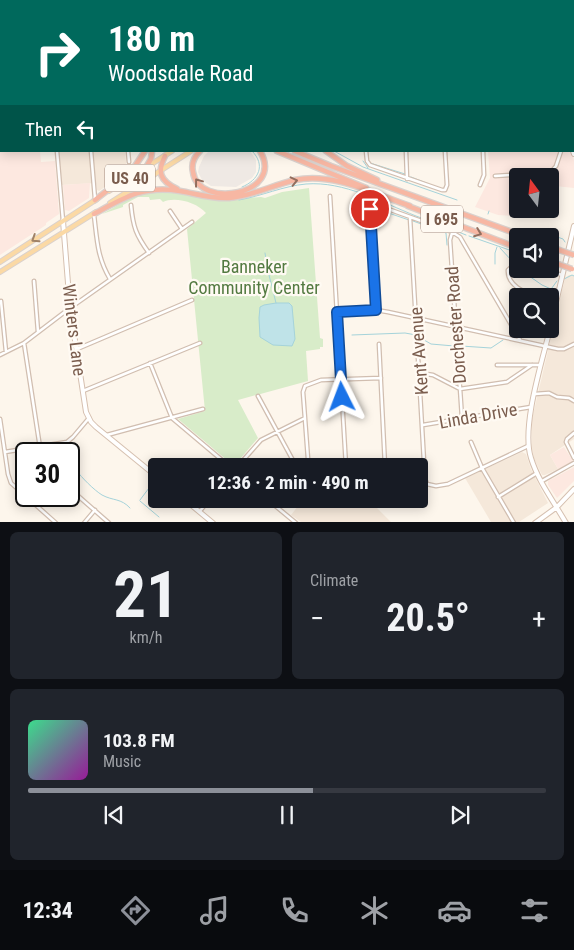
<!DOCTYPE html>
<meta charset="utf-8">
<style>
:root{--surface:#171b24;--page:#20242c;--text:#f1f3f6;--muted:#9ea1a6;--line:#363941;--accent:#8c9099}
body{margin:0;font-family:"Roboto Condensed",sans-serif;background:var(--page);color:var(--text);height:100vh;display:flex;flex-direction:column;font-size:19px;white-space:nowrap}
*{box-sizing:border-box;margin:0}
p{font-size:16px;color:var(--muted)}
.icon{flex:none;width:28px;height:28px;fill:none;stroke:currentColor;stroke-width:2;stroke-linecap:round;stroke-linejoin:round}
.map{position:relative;height:522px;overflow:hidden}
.drawer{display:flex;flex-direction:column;gap:10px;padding:10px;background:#0d0f14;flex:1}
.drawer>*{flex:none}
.top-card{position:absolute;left:0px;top:0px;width:575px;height:152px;box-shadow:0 2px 12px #0003;background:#00695c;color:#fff;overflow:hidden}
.needle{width:32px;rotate:345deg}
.tools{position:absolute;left:509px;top:168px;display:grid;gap:10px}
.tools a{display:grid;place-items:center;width:50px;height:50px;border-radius:5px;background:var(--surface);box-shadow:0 2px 12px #0003;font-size:25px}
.speed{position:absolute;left:15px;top:442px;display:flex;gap:10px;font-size:25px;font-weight:700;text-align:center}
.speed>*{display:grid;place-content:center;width:65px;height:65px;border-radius:50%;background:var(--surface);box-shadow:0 2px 12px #0003;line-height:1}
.speed .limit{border:2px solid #111;border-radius:8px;background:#fff;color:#111}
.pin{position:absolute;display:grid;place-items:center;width:42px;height:42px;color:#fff;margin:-21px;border:2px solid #fff;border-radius:50%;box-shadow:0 1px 5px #0007}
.me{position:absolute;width:55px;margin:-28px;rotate:357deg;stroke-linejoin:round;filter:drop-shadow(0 0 4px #0008)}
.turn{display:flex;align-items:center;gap:18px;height:105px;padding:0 25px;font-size:22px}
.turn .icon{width:65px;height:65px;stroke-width:2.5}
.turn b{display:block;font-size:35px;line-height:42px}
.then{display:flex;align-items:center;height:48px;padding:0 25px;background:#0003;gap:10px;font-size:19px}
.big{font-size:38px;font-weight:700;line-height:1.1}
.drawer .card{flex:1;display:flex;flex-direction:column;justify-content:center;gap:8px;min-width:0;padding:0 18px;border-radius:8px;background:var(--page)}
.drawer .dial{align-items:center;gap:0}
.dial b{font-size:65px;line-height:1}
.song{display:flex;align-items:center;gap:15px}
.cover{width:60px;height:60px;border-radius:8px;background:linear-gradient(135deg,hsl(150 70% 55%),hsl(300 70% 35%))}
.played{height:5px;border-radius:2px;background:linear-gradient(90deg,var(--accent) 55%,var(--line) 55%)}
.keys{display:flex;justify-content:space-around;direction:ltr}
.heat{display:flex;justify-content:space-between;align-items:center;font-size:28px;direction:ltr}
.drawer .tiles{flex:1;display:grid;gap:10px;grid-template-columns:1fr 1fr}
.card:last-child{grid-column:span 2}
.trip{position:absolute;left:148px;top:458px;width:280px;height:50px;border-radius:5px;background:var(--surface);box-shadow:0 2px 12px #0003;font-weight:700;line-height:50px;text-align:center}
.tabs{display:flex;height:80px;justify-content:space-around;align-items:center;background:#090b0e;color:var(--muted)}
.tabs .icon{width:35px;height:35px}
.tabs .current{color:var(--accent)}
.tabs b{font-size:22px;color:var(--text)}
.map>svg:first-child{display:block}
.residential{fill:#f5e8da}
.commercial{fill:#fde8e0;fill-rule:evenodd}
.industrial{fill:#efe9e4}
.green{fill:#d8ecc9}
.water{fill:#bfe3e8;stroke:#a5d3da}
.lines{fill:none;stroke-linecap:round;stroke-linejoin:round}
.stream{stroke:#a5d3da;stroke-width:1}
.street-casing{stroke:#d1beb0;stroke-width:5}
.secondary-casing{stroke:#d6c0b0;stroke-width:6}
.primary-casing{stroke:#dad1cd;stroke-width:6}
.highway-casing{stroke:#dad1cd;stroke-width:7}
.street{stroke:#fff;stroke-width:2.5}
.secondary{stroke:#fff;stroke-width:4}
.primary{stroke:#fbd9a5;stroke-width:4}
.highway{stroke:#f7b7a3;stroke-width:4.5}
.highway-bridge-casing{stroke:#dad1cd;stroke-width:7;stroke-linecap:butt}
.highway-bridge{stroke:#f7b7a3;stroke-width:4.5}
.oneway{stroke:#936e5e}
.oneway2{stroke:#a18267}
.route-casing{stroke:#114b97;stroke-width:12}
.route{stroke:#1a73e8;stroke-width:9}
.labels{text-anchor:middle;stroke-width:4.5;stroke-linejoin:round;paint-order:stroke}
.shield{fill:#fffaf3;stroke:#a28b7f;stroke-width:1}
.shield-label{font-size:16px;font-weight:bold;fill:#7a5c4d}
.park-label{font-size:18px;fill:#537a41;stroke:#fffaf3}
.street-label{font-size:18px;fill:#7a5c4d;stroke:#fffaf3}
</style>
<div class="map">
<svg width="574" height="523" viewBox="0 0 574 523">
<rect width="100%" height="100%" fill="#fdf6ec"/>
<path class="residential" d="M59 151H125L127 172 99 191 97 190 96 183 62 185Z
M569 275H572L574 276V439L550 455 558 469 545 475H542L534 459 532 448V419L565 278Z
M522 452 526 454 531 469 548 503 519 522H491L465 478Z
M373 504 391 522H301L291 515 298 506Z"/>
<path class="commercial" d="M153 0H395L152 1Z
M0 124H1V151H40L41 162 55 161 59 214 46 223V225L0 255Z
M488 151H571L574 160V188L555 186 548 218 498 215 475 207 490 178ZM518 176H550V209H518Z
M90 183 89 198 69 211 65 210 63 185Z
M564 447 573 461 558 469 550 455Z
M574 467V481L557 498 548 485V481Z"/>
<path class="industrial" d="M209 151H250L256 160V172L252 178 236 187 211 186 202 180 198 172 199 167 204 156Z"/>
<path class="green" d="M309 188 320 338 323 339V347H320V349L306 351 308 381 238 400 258 438 234 466 178 419 205 411 187 229 206 213C197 202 174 196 163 202L160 199 150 200 149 197H138L123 205V207L102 214 134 196 148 191 167 192 217 200 261 197 265 198 282 192Z"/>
<path class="water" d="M276 303H289L292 306 295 339 292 346 273 345 260 337 259 318 260 307 264 305Z"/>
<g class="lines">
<path class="stream" d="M72 0 73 1
M560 1V0
M574 22V23
M334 151 363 167 457 200
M363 161 368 168
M370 163 405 174
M411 177 429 184
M242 187C259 180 266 165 252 151
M239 200C262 196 283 186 306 184 344 181 381 202 416 216 432 222 449 228 466 235
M374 208 409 220
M488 214 489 211
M413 221 446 233 447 245
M546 233 563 239 565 242
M469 236 518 253
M500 248 513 262
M265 253 268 271 276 303
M495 264V253L497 247
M519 269 542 285 551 289
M564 279 572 275 574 276
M546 296 557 281
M352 335 405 333 416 335
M419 337 431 344 454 346
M461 346 491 348 503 340
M76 470C82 478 94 490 102 495 113 501 121 498 130 508
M140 500 149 488
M140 501 159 517"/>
<g class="street-casing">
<path id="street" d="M540 1 542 0
M0 16H1
M0 38 1 42
M0 121H1
M57 151 63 221
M91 151 95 199
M128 151 129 162
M366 151 367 161 370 165 442 190H445L447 185 445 151
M406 151 407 179
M495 176 551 172 556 166 561 151
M480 185 484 175 483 151
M330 196 346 466
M131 205C133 227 136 235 149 253
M170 211 182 229
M94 215C97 239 97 257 110 279
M410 218 425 479 427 484 436 486 448 484 528 446
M452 233 450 240 462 418
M518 261 508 270C507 285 524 292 535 296
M544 269 562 275
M34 281 38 332
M550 300 556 301
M1 301 6 352
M376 310 370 209 372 206 377 205 452 232 460 237 520 340
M337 312 376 310 388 312 558 349H564L574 344
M24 343 41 454
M379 344 385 466
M77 349 192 300
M0 355 24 343 70 308 192 222
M150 363 172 418 229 466
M497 365H540
M420 373 433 375 460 389 507 382 532 365
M83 391 200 343
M535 394 549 393 557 397 569 398 574 401
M258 396 296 466
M0 419 8 474 11 483 56 523
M423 425 531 407
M574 433 567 439 566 442 574 458
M107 435 203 409
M471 442 482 468 514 523
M5 452 67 442 73 437 89 418
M308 459 303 392 305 386 321 380 381 378
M238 466 261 440 305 418
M542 481 574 463
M69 488 109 523
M498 497 537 473
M267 499 296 523
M200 511 210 499
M84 523 95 510"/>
</g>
<g class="secondary-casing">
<path id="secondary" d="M497 0V1
M503 0V1
M573 151 574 154
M63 221 70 308 86 412 91 422 96 427 156 476
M550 328 574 226
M550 329C542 362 521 427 531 458 538 481 554 502 566 523
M184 499 213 523
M535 523 557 507 574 489"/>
</g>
<g class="primary-casing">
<path id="primary" d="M374 0 375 1
M385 0 387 1
M399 1 403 0
M423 1 425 0
M109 191 172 151
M110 203 191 151
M0 262 97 199
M0 272 96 212"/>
</g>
<g class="highway-casing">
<path id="highway" d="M87 0 88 1
M101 0 103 1
M200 151C194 157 191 164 193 172 198 210 286 195 260 151
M277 151 366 188
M295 151 331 166 523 236
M326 151 347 166 377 180
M165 156C157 172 160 181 177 189
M145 169 151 159 152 151
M95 200 131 172 145 151
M408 206 518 248
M94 214C125 197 144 185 180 191 197 194 212 199 229 198 253 196 273 185 295 180 334 172 374 194 410 206
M550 246 559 250
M550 261 558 264"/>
</g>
<use href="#street" class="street"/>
<use href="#secondary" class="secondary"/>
<use href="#primary" class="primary"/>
<use href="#highway" class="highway"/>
<g class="highway-bridge-casing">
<path id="highway-bridge" d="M559 250 574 255
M558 264 572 269"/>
</g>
<use href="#highway-bridge" class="highway-bridge"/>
</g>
<defs><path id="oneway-chevron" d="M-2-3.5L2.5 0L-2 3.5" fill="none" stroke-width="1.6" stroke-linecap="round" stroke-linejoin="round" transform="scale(1.25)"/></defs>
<g class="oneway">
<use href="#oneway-chevron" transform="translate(294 181) rotate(-13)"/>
<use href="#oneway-chevron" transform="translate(198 182) rotate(-127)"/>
<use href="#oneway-chevron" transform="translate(478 233) rotate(21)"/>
</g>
<use class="oneway2" href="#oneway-chevron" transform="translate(35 239) rotate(147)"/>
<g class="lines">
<g class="route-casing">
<path id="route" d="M342 397 337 312 376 310 370 209"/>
</g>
<use href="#route" class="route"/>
</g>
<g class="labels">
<g class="shield">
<rect x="105" y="164.5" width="50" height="27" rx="4"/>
<rect x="421" y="205.5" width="42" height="27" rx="4"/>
</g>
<g class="shield-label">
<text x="130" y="184">US 40</text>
<text x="442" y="225">I 695</text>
</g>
<g class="park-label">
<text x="254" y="273">Banneker<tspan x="254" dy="21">Community Center</tspan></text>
</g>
<g class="street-label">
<text transform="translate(456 325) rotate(-94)" y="6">Dorchester Road</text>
<text transform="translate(74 330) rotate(83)" y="6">Winters Lane</text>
<text transform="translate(419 351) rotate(-94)" y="6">Kent Avenue</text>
<text transform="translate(478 416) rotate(-10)" y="6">Linda Drive</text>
</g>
</g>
</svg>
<div class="tools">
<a><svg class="needle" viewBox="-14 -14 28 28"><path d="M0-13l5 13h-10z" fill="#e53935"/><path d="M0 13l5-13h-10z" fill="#9ea1a6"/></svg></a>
<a><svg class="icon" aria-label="sound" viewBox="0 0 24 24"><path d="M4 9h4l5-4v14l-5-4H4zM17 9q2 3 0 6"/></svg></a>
<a><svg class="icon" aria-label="search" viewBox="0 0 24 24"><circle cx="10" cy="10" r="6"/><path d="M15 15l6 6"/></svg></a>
</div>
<div class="speed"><div class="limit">30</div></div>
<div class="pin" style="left:370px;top:209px;background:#d93025"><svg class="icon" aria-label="arrive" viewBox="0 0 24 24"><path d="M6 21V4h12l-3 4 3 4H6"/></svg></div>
<svg class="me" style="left:342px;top:397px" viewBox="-20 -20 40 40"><path d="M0-17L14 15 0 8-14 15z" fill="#1a73e8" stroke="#fff" stroke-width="4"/></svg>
<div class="trip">12:36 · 2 min · 490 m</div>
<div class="top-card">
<div class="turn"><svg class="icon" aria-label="right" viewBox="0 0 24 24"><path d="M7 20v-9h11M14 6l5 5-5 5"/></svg><div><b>180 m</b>Woodsdale Road</div></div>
<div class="then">Then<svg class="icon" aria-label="left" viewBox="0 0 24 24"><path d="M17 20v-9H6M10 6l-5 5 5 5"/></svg></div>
</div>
</div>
<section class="drawer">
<div class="tiles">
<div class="card dial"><b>21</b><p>km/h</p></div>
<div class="card"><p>Climate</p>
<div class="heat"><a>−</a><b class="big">20.5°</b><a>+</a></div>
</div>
<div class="card">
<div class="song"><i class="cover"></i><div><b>103.8 FM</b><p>Music</p></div></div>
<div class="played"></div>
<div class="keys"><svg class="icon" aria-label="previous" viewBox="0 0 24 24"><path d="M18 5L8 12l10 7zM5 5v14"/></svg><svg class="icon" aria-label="pause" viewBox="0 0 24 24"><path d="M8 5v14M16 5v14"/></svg><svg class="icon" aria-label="next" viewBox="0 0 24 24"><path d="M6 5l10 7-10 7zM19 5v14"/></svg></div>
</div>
</div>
</section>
<nav class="tabs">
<b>12:34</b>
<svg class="icon current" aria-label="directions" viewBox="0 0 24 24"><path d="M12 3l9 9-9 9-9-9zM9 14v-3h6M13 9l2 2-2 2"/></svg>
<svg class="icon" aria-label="music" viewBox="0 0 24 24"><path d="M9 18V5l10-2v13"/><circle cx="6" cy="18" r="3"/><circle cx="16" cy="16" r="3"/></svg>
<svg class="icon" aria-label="phone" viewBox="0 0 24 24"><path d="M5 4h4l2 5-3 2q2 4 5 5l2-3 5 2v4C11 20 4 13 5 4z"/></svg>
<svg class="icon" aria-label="climate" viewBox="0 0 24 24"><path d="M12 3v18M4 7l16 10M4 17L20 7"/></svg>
<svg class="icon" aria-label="car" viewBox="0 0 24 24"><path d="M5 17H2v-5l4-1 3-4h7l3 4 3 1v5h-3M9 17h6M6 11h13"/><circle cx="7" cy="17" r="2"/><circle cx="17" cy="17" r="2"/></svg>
<svg class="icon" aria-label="filters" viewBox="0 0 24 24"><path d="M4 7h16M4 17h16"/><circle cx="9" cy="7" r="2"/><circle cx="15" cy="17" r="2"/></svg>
</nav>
